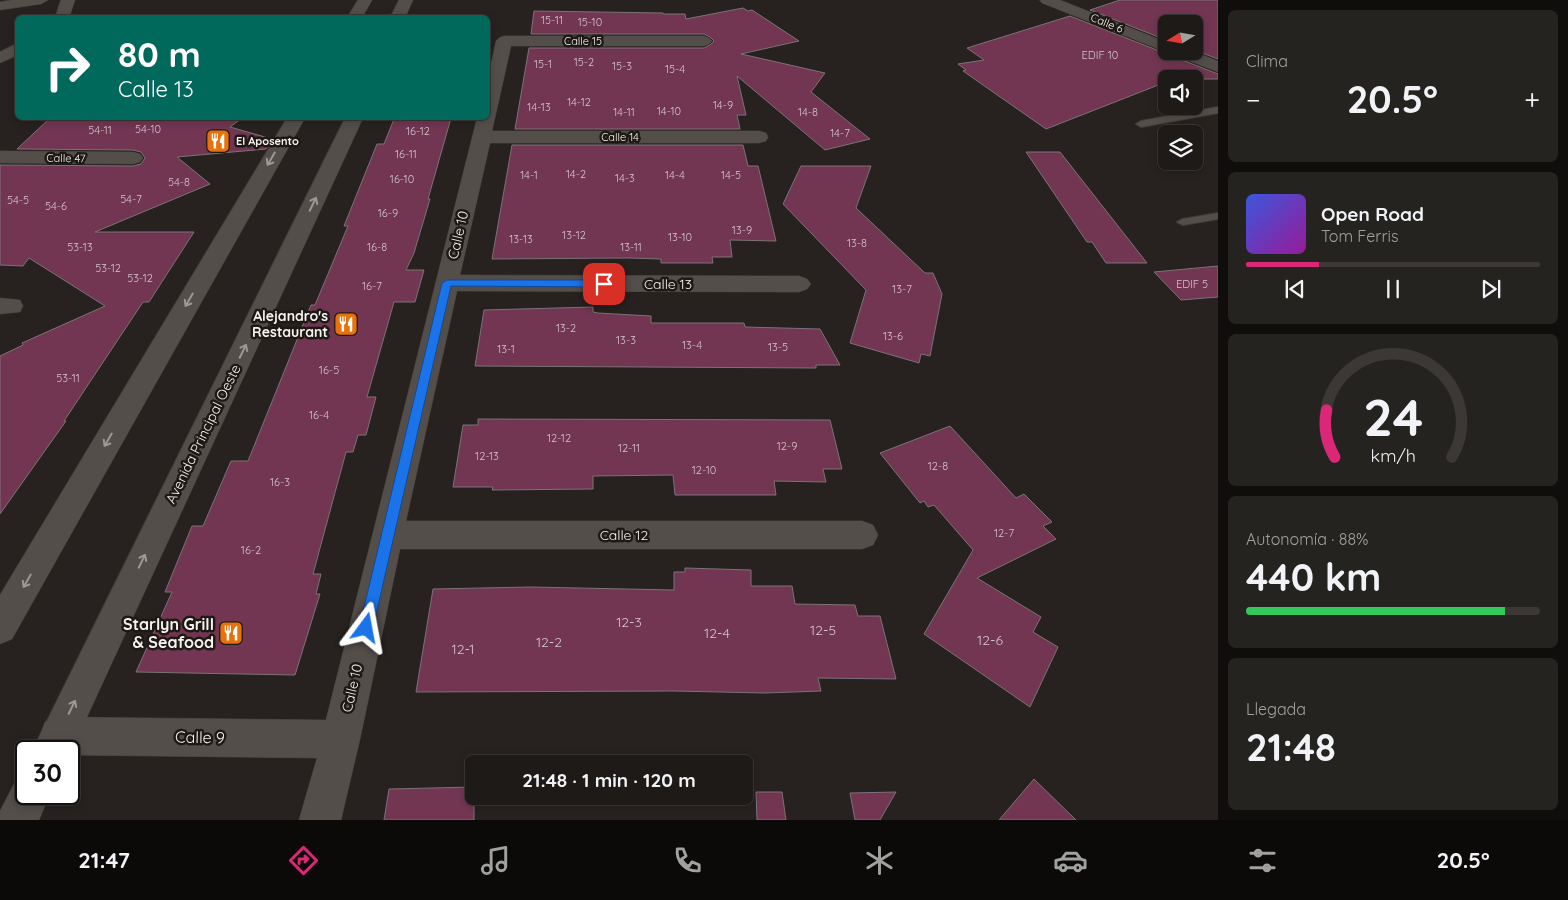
<!DOCTYPE html>
<html lang="es">
<meta charset="utf-8">
<style>
:root{--surface:#1d1a17;--page:#252320;--text:#f1f3f6;--muted:#a0a1a1;--line:#3b3836;--accent:#db2777}
body{margin:0;font-family:Quicksand,sans-serif;background:var(--page);color:var(--text);height:100vh;display:flex;flex-direction:column;font-size:19px;white-space:nowrap}
*{box-sizing:border-box;margin:0}
p{font-size:16px;color:var(--muted)}
.icon{flex:none;width:28px;height:28px;fill:none;stroke:currentColor;stroke-width:2;stroke-linecap:round;stroke-linejoin:round}
.map{position:relative;flex:1;overflow:hidden}
.sheet{display:flex;flex-direction:column;gap:10px;padding:10px;background:#100e0d;width:350px}
.sheet>*{flex:none}
.banner{position:absolute;left:15px;top:15px;width:475px;height:105px;border-radius:8px;box-shadow:0 2px 8px #0003,0 0 0 1px var(--line);background:#00695c;color:#fff;overflow:hidden}
.needle{width:32px;rotate:259deg}
.controls{position:absolute;left:1158px;top:15px;display:grid;gap:10px}
.controls a{display:grid;place-items:center;width:45px;height:45px;border-radius:8px;background:var(--surface);box-shadow:0 2px 8px #0003,0 0 0 1px var(--line);font-size:25px}
.speed{position:absolute;left:15px;top:740px;display:flex;gap:10px;font-size:25px;font-weight:700;text-align:center}
.speed>*{display:grid;place-content:center;width:65px;height:65px;border-radius:50%;background:var(--surface);box-shadow:0 2px 8px #0003,0 0 0 1px var(--line);line-height:1}
.speed .limit{border:2px solid #111;border-radius:8px;background:#fff;color:#111}
.pin{position:absolute;display:grid;place-items:center;width:42px;height:42px;color:#fff;margin:-21px;border-radius:10px;box-shadow:0 2px 8px #0006}
.me{position:absolute;width:55px;margin:-28px;rotate:13deg;stroke-linejoin:round;filter:drop-shadow(0 0 4px #0008)}
.turn{display:flex;align-items:center;gap:18px;height:105px;padding:0 20px;font-size:22px}
.turn .icon{width:65px;height:65px;stroke-width:2.5}
.turn b{display:block;font-size:35px;line-height:42px}
.big{font-size:38px;font-weight:800;line-height:1.1}
.sheet .widget{flex:1;display:flex;flex-direction:column;justify-content:center;gap:8px;min-width:0;padding:0 18px;border-radius:8px;background:var(--page)}
.sheet .dial{align-items:center;gap:0}
.dial svg{height:130px;overflow:visible;fill:none;stroke:var(--line);stroke-width:7;stroke-linecap:round;text-anchor:middle}
.dial text{fill:var(--text);stroke:none}
.song{display:flex;align-items:center;gap:15px}
.cover{width:60px;height:60px;border-radius:8px;background:linear-gradient(135deg,hsl(230 70% 55%),hsl(300 70% 35%))}
.played{height:5px;border-radius:2px;background:linear-gradient(90deg,var(--accent) 25%,var(--line) 25%)}
.keys{display:flex;justify-content:space-around;direction:ltr}
.heat{display:flex;justify-content:space-between;align-items:center;font-size:28px;direction:ltr}
.charge{height:8px;border-radius:4px;background:linear-gradient(90deg,#34c759 88%,var(--line) 0)}
.trip{position:absolute;left:465px;top:755px;width:288px;height:50px;border-radius:8px;background:var(--surface);box-shadow:0 2px 8px #0003,0 0 0 1px var(--line);font-weight:800;line-height:50px;text-align:center}
.tabs{display:flex;height:80px;justify-content:space-around;align-items:center;background:#0c0a09;color:var(--muted)}
.tabs .icon{width:35px;height:35px}
.tabs .on{color:var(--accent)}
.tabs b{font-size:22px;color:var(--text)}
main{display:flex;flex:1;min-height:0}
.map>svg:first-child{display:block}
.building{fill:#723652;stroke:#7a7376}
.lines{fill:none;stroke-linecap:round;stroke-linejoin:round}
.lane-casing{stroke:#423f3b;stroke-width:2}
.street-casing{stroke:#423f3b;stroke-width:1}
.secondary-casing{stroke:#423f3b;stroke-width:1}
.lane{fill:#544e4a;fill-rule:evenodd}
.street{fill:#544e4a;fill-rule:evenodd}
.secondary{fill:#544e4a;fill-rule:evenodd}
.oneway{stroke:#9c9894}
.route{fill:#1a73e8;stroke:#114b97}
.labels{text-anchor:middle;stroke-width:5;stroke-linejoin:round;paint-order:stroke}
.number-label{font-size:11px;fill:#d4c3c8}
.far-street-label{font-size:11px;fill:#f5f2ef;stroke:#1e1915}
.far-poi-label{font-size:11px;font-weight:bold;fill:#f5f2ef;stroke:#1e1915;text-anchor:start}
.street-label{font-size:14px;fill:#f5f2ef;stroke:#1e1915}
.poi-label{font-size:14px;font-weight:bold;fill:#f5f2ef;stroke:#1e1915;text-anchor:end}
.near-number-label{font-size:14px;fill:#d4c3c8}
.near-poi-label{font-size:16px;font-weight:bold;fill:#f5f2ef;stroke:#1e1915;text-anchor:end}
.near-street-label{font-size:16px;fill:#f5f2ef;stroke:#1e1915}
</style>
<main>
<div class="map">
<svg width="1218" height="820" viewBox="0 0 1218 820">
<rect width="100%" height="100%" fill="#27221f"/>
<path class="building" d="M1120 0H1218V59L1194 50V24H1166V40L1090 10Z
M743 8 748 11 752 10 799 41 741 54 825 73 811 92 870 139 825 150 737 76 746 115H737L740 129H515L529 48H704L710 45 714 41 710 37 704 34H531L534 11 663 13V14H685L686 19Z
M1070 16 1218 74V79H1166V82L1046 129 963 71 966 70 958 64 984 60 967 48Z
M50 118H242L230 127 272 139 266 149 177 157 210 184 95 232H194L149 302H143L64 421H66L0 514V356L23 345 22 343 105 306 29 258 23 266 0 265V165L133 166 141 164 145 158 141 152 133 150 17 149Z
M412 118H451L428 199H430L414 253 406 270H424L415 302H394L367 397H376L366 435H358L353 452H346L313 574H321L316 594H320L295 675 136 672 172 592H165L192 526H203L231 461H248L311 305H315L348 226H344L377 144H384L394 119Z
M512 145H743L748 166H758L776 241 730 240 732 257H712L713 263H661V259L629 258 492 259Z
M1026 152H1060L1147 263H1106L1092 242H1087Z
M801 166H871L856 208 925 273H933L942 294 930 356 921 354 919 363 850 343 866 290 783 204Z
M1218 266V297L1181 300 1154 272Z
M593 307V312L598 313 651 316V323H744L745 327 820 329 840 365H816V368L475 366 484 310Z
M478 419 830 420 842 469H823L826 482 774 481 776 495H675L673 475 593 476V489L492 490 493 487H453L463 425H478Z
M950 426 1016 498 1024 494 1052 522 1043 526 1056 539 977 578 1041 617 1033 632 1058 647 1030 707 924 634 973 550 934 505 928 507 924 501 920 503 880 453Z
M685 568 751 570V586H792L795 604 855 605 858 616H880L896 679 818 678 821 691 765 693 674 691 416 692 433 589 530 587 674 590V572H685Z
M1034 779 1076 820H999Z
M474 787V820H384L389 789Z
M756 792H782L786 820H757Z
M896 792 880 820H855L850 793Z"/>
<g class="lines">
<g class="lane-casing">
<path id="lane" d="M1218 107V113L1141 127 1136 124 1141 121Z
M1218 213V219L1183 225 1177 222 1183 219Z"/>
</g>
<g class="street-casing">
<path id="street" d="M12 0H48L41 4 0 10V2Z
M61 0H75L69 18H55Z
M1040 0H1060L1166 42 1168 51 1161 50 1042 3Z
M504 36H704L709 38 712 41 709 44 704 46H511L492 131H759L766 133 768 137 766 141 759 143H490L460 275 799 276 807 279 811 284 807 289 799 292 457 291 406 521H862L873 525 878 535 873 545 862 549H400L360 739 341 820H299L317 758 69 755V751L45 750 40 736 45 722 59 717 326 720 477 118H488V78L496 41 499 38Z
M18 43V55L0 63V52Z
M1169 51H1192L1218 61V72L1171 54Z
M0 151 133 152 140 154 143 158 140 162 133 164 0 163Z
M0 298 20 300 23 306 20 312 0 314Z"/>
</g>
<g class="secondary-casing">
<path id="secondary" d="M358 0H372L362 18H347Z
M399 0H413L405 18H390Z
M287 118H305L12 639 0 644V595Z
M345 118H363L69 756V751H32Z
M26 775V794H50L39 820H0V811L16 780Z"/>
</g>
<use href="#lane" class="lane"/>
<use href="#street" class="street"/>
<use href="#secondary" class="secondary"/>
</g>
<defs><path id="oneway-shaft" d="M-6 0H5M1.5-3L5.5 0L1.5 3" fill="none" stroke-width="1.6" stroke-linecap="round" stroke-linejoin="round" transform="scale(1.25)"/></defs>
<g class="oneway">
<use href="#oneway-shaft" transform="translate(271 159) rotate(120)"/>
<use href="#oneway-shaft" transform="translate(313 204) rotate(-64)"/>
<use href="#oneway-shaft" transform="translate(189 300) rotate(120)"/>
<use href="#oneway-shaft" transform="translate(243 351) rotate(-64)"/>
<use href="#oneway-shaft" transform="translate(108 440) rotate(120)"/>
<use href="#oneway-shaft" transform="translate(142 561) rotate(-64)"/>
<use href="#oneway-shaft" transform="translate(27 581) rotate(120)"/>
<use href="#oneway-shaft" transform="translate(72 707) rotate(-64)"/>
</g>
<path class="route" d="M447 280H604L608 284 604 287 451 286 373 628 371 633 366 635 361 633 359 628 442 283Z"/>
<defs>
<g id="restaurant-square" transform="scale(1.25)"><rect x="-9" y="-9" width="18" height="18" rx="4" fill="#e8710a" stroke="#1e1915"/><path d="M-5-6h1v4h1v-4h1v4h1v-4h1v5L-1.5 .5V6h-2V.5L-5-1ZM5-6V6H3V1.5H1.5Q1.5-4 5-6Z" fill="#fff"/></g>
</defs>
<g fill-rule="evenodd">
<use href="#restaurant-square" x="218" y="141"/>
<use href="#restaurant-square" x="346" y="324"/>
<use href="#restaurant-square" x="231" y="633"/>
</g>
<g class="labels">
<g class="number-label">
<text x="552" y="24">15-11</text>
<text x="590" y="26">15-10</text>
<text x="1100" y="59">EDIF 10</text>
<text x="584" y="66">15-2</text>
<text x="543" y="68">15-1</text>
<text x="622" y="70">15-3</text>
<text x="675" y="73">15-4</text>
<text x="579" y="106">14-12</text>
<text x="723" y="109">14-9</text>
<text x="539" y="111">14-13</text>
<text x="669" y="115">14-10</text>
<text x="624" y="116">14-11</text>
<text x="808" y="116">14-8</text>
<text x="148" y="133">54-10</text>
<text x="100" y="134">54-11</text>
<text x="418" y="135">16-12</text>
<text x="840" y="137">14-7</text>
<text x="406" y="158">16-11</text>
<text x="576" y="178">14-2</text>
<text x="529" y="179">14-1</text>
<text x="675" y="179">14-4</text>
<text x="731" y="179">14-5</text>
<text x="625" y="182">14-3</text>
<text x="402" y="183">16-10</text>
<text x="179" y="186">54-8</text>
<text x="131" y="203">54-7</text>
<text x="18" y="204">54-5</text>
<text x="56" y="210">54-6</text>
<text x="388" y="217">16-9</text>
<text x="742" y="234">13-9</text>
<text x="574" y="239">13-12</text>
<text x="680" y="241">13-10</text>
<text x="521" y="243">13-13</text>
<text x="857" y="247">13-8</text>
<text x="80" y="251">53-13</text>
<text x="377" y="251">16-8</text>
<text x="631" y="251">13-11</text>
<text x="108" y="272">53-12</text>
<text x="140" y="282">53-12</text>
<text x="1192" y="288">EDIF 5</text>
<text x="372" y="290">16-7</text>
<text x="902" y="293">13-7</text>
<text x="566" y="332">13-2</text>
<text x="893" y="340">13-6</text>
<text x="626" y="344">13-3</text>
<text x="692" y="349">13-4</text>
<text x="778" y="351">13-5</text>
<text x="506" y="353">13-1</text>
<text x="329" y="374">16-5</text>
<text x="68" y="382">53-11</text>
<text x="319" y="419">16-4</text>
<text x="559" y="442">12-12</text>
<text x="787" y="450">12-9</text>
<text x="629" y="452">12-11</text>
<text x="487" y="460">12-13</text>
<text x="938" y="470">12-8</text>
<text x="704" y="474">12-10</text>
<text x="280" y="486">16-3</text>
<text x="1004" y="537">12-7</text>
<text x="251" y="554">16-2</text>
</g>
<g class="far-street-label">
<text transform="translate(1107 23) rotate(22)" y="4">Calle 6</text>
<text x="583" y="45">Calle 15</text>
<text x="620" y="141">Calle 14</text>
<text transform="translate(66 158) rotate(1)" y="4">Calle 47</text>
</g>
<g class="far-poi-label">
<text x="236" y="145">El Aposento</text>
</g>
<g class="street-label">
<text transform="translate(458 235) rotate(-77)" y="5">Calle 10</text>
<text x="668" y="289">Calle 13</text>
<text transform="translate(203 434) rotate(-64)" y="5">Avenida Principal Oeste</text>
<text x="624" y="540">Calle 12</text>
<text transform="translate(352 688) rotate(-77)" y="5">Calle 10</text>
</g>
<g class="poi-label">
<text x="328" y="321">Alejandro's<tspan x="328" dy="16">Restaurant</tspan></text>
</g>
<g class="near-number-label">
<text x="629" y="627">12-3</text>
<text x="823" y="635">12-5</text>
<text x="717" y="638">12-4</text>
<text x="990" y="645">12-6</text>
<text x="549" y="647">12-2</text>
<text x="463" y="654">12-1</text>
</g>
<g class="near-poi-label">
<text x="214" y="630">Starlyn Grill<tspan x="214" dy="18">&amp; Seafood</tspan></text>
</g>
<g class="near-street-label">
<text transform="translate(200 737) rotate(1)" y="6">Calle 9</text>
</g>
</g>
</svg>
<div class="controls">
<a><svg class="needle" viewBox="-14 -14 28 28"><path d="M0-13l5 13h-10z" fill="#e53935"/><path d="M0 13l5-13h-10z" fill="#a0a1a1"/></svg></a>
<a><svg class="icon" aria-label="sound" viewBox="0 0 24 24"><path d="M4 9h4l5-4v14l-5-4H4zM17 9q2 3 0 6"/></svg></a>
<a><svg class="icon" aria-label="layers" viewBox="0 0 24 24"><path d="M12 4l9 5-9 5-9-5zM3 14l9 5 9-5"/></svg></a>
</div>
<div class="speed"><div class="limit">30</div></div>
<div class="pin" style="left:604px;top:284px;background:#d93025"><svg class="icon" aria-label="arrive" viewBox="0 0 24 24"><path d="M6 21V4h12l-3 4 3 4H6"/></svg></div>
<svg class="me" style="left:366px;top:628px" viewBox="-20 -20 40 40"><path d="M0-17L14 15 0 8-14 15z" fill="#1a73e8" stroke="#fff" stroke-width="4"/></svg>
<div class="trip">21:48 · 1 min · 120 m</div>
<div class="banner">
<div class="turn"><svg class="icon" aria-label="right" viewBox="0 0 24 24"><path d="M7 20v-9h11M14 6l5 5-5 5"/></svg><div><b>80 m</b>Calle 13</div></div>
</div>
</div>
<section class="sheet">
<div class="widget"><p>Clima</p>
<div class="heat"><a>−</a><b class="big">20.5°</b><a>+</a></div>
</div>
<div class="widget">
<div class="song"><i class="cover"></i><div><b>Open Road</b><p>Tom Ferris</p></div></div>
<div class="played"></div>
<div class="keys"><svg class="icon" aria-label="previous" viewBox="0 0 24 24"><path d="M18 5L8 12l10 7zM5 5v14"/></svg><svg class="icon" aria-label="pause" viewBox="0 0 24 24"><path d="M8 5v14M16 5v14"/></svg><svg class="icon" aria-label="next" viewBox="0 0 24 24"><path d="M6 5l10 7-10 7zM19 5v14"/></svg></div>
</div>
<div class="widget dial"><svg viewBox="0 0 100 80">
<path d="M14 69A42 42 0 1 1 86 69"/>
<path d="M14 69A42 42 0 0 1 9 40" stroke="#db2777"/>
<text x="50" y="56" font-size="32" font-weight="700">24</text>
<text x="50" y="72" font-size="11">km/h</text>
</svg></div>
<div class="widget"><p>Autonomía · 88%</p><b class="big">440 km</b><div class="charge"></div></div>
<div class="widget"><p>Llegada</p><b class="big">21:48</b></div>
</section>
</main>
<nav class="tabs">
<b>21:47</b>
<svg class="icon on" aria-label="directions" viewBox="0 0 24 24"><path d="M12 3l9 9-9 9-9-9zM9 14v-3h6M13 9l2 2-2 2"/></svg>
<svg class="icon" aria-label="music" viewBox="0 0 24 24"><path d="M9 18V5l10-2v13"/><circle cx="6" cy="18" r="3"/><circle cx="16" cy="16" r="3"/></svg>
<svg class="icon" aria-label="phone" viewBox="0 0 24 24"><path d="M5 4h4l2 5-3 2q2 4 5 5l2-3 5 2v4C11 20 4 13 5 4z"/></svg>
<svg class="icon" aria-label="climate" viewBox="0 0 24 24"><path d="M12 3v18M4 7l16 10M4 17L20 7"/></svg>
<svg class="icon" aria-label="car" viewBox="0 0 24 24"><path d="M5 17H2v-5l4-1 3-4h7l3 4 3 1v5h-3M9 17h6M6 11h13"/><circle cx="7" cy="17" r="2"/><circle cx="17" cy="17" r="2"/></svg>
<svg class="icon" aria-label="filters" viewBox="0 0 24 24"><path d="M4 7h16M4 17h16"/><circle cx="9" cy="7" r="2"/><circle cx="15" cy="17" r="2"/></svg>
<b>20.5°</b>
</nav>
